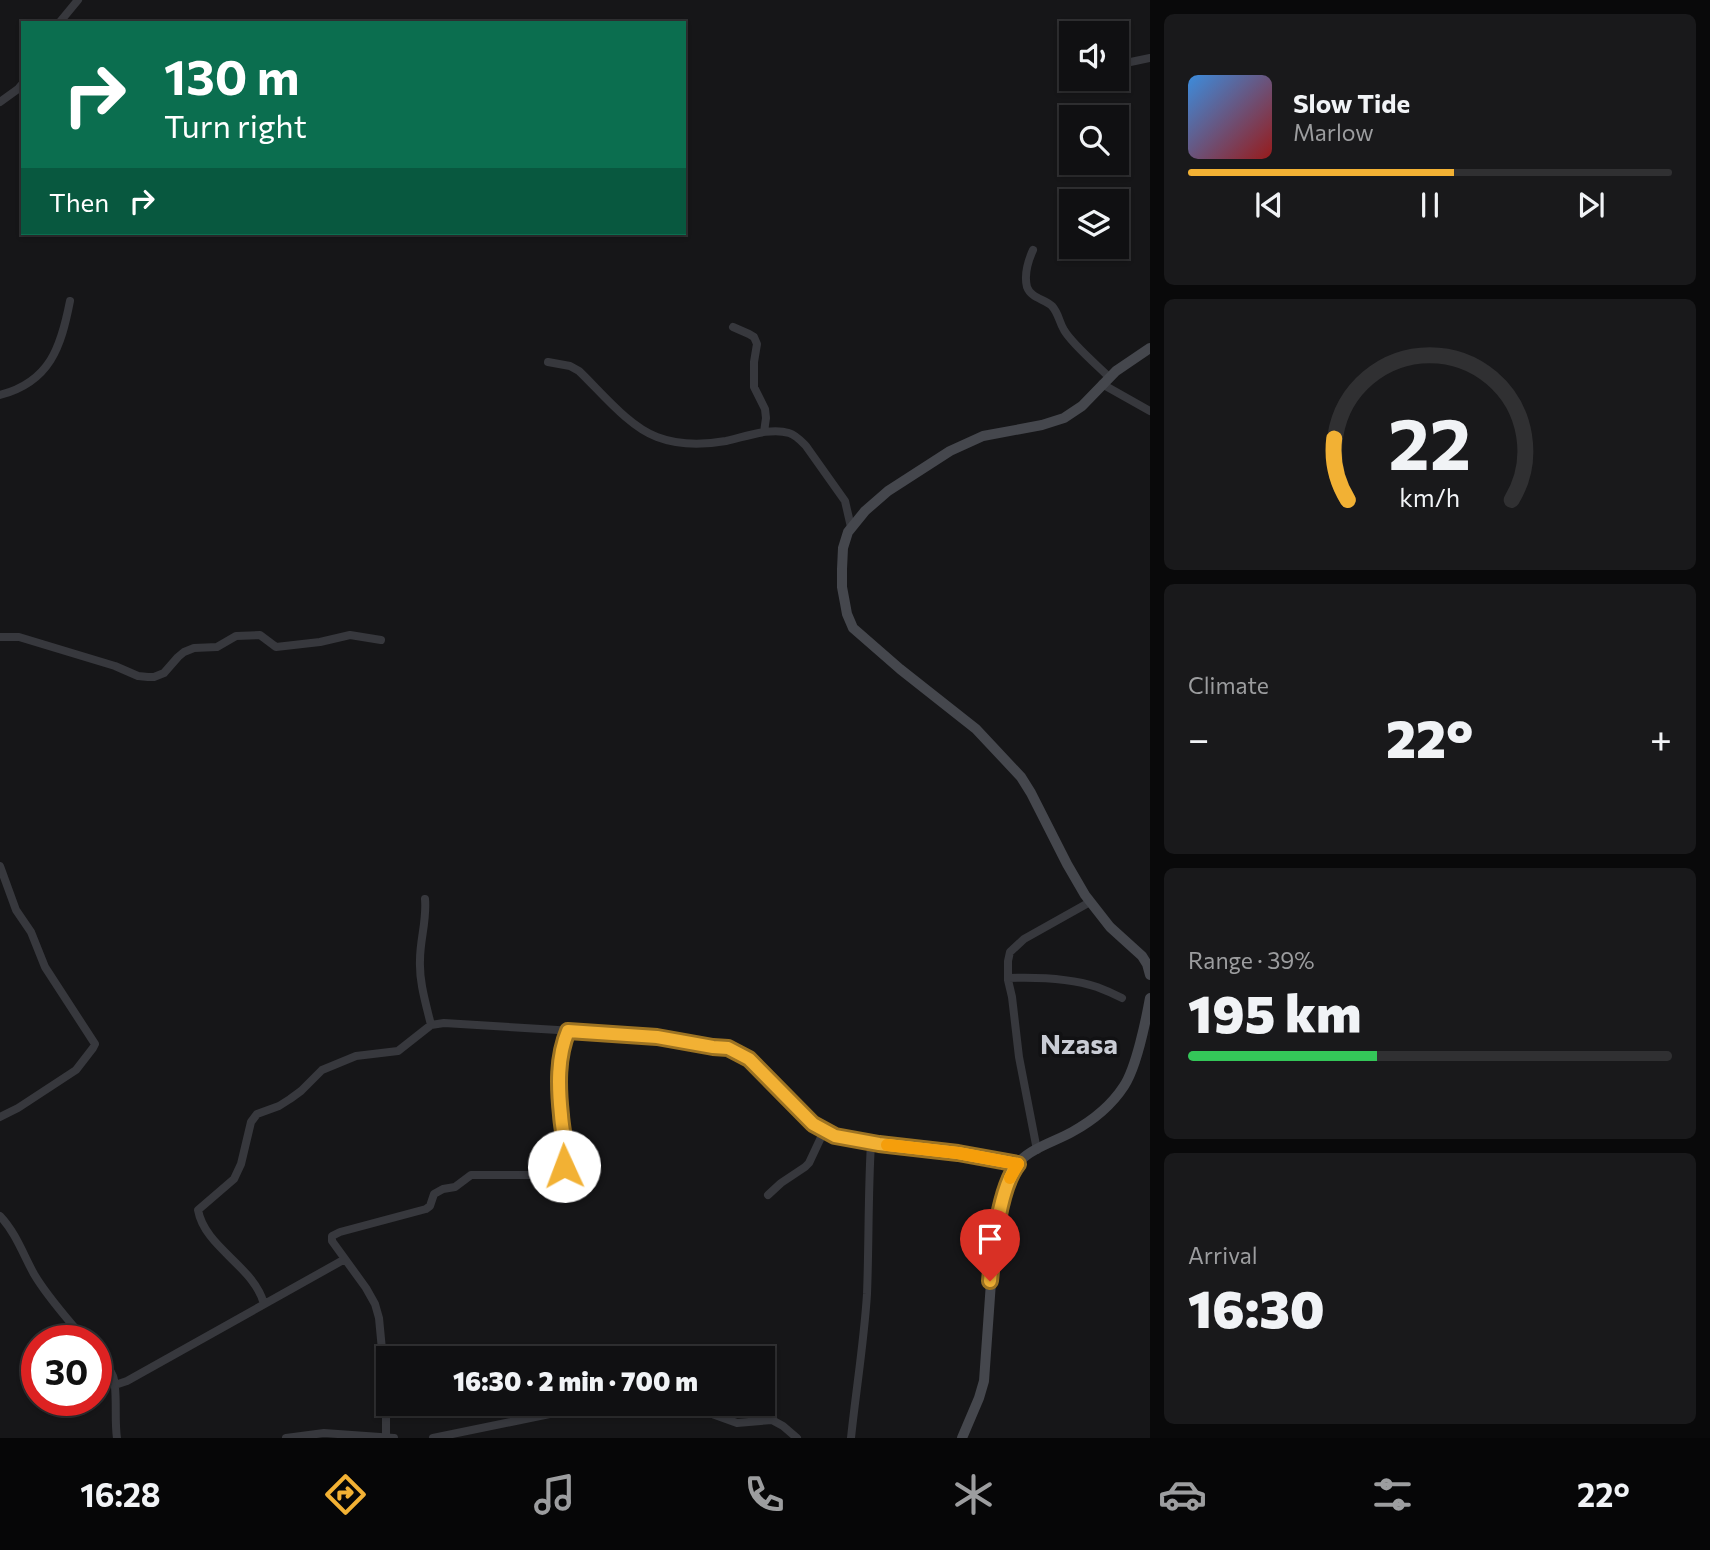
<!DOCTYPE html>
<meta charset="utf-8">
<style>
:root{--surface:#101012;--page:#19191b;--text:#f1f3f6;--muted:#9c9d9f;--line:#303032;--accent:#f2b134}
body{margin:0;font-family:Commissioner,sans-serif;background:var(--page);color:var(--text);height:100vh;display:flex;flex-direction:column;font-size:26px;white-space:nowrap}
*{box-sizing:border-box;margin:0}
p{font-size:23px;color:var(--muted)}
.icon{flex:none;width:38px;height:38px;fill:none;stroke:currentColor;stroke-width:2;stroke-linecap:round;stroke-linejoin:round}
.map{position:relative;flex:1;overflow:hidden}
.drawer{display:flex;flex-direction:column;gap:14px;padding:14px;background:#09090a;width:560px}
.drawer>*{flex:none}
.top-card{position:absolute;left:21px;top:21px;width:665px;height:214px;border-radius:0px;box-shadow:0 2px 5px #0004,0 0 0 2px var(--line);background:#0b6e4f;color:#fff;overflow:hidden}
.tools{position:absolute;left:1059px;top:21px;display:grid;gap:14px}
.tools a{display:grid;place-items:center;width:70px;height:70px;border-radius:0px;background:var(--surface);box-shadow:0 2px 5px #0004,0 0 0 2px var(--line);font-size:35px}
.speed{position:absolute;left:21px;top:1325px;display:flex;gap:14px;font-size:35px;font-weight:700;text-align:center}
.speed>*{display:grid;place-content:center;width:91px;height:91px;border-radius:50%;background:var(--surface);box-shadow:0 2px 5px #0004,0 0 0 2px var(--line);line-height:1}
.speed .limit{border:10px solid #d22;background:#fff;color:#111}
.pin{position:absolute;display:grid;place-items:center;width:60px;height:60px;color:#fff;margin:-72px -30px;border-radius:50% 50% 50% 0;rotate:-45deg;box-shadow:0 0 7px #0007}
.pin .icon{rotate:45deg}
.me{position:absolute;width:77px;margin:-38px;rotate:358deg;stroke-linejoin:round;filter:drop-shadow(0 0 5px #0008)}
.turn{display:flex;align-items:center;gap:24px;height:147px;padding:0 28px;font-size:32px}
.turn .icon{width:91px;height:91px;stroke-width:2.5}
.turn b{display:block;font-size:49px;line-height:60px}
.then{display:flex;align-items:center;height:66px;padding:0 28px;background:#0003;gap:14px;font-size:26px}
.big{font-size:52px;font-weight:800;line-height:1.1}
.drawer .widget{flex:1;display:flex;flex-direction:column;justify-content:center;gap:10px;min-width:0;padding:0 24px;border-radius:10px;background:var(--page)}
.drawer .dial{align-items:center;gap:0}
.dial svg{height:182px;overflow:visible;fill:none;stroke:var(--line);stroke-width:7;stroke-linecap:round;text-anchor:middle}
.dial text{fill:var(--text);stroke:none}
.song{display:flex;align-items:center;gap:21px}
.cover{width:84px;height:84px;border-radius:10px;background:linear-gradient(135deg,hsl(210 70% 55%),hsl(0 70% 35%))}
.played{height:7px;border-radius:4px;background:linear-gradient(90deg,var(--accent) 55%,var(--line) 55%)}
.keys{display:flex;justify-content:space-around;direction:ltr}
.heat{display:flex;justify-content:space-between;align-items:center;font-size:38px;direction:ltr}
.charge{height:10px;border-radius:5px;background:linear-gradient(90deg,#34c759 39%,var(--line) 0)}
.trip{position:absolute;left:376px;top:1346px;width:399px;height:70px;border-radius:0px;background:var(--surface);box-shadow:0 2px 5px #0004,0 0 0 2px var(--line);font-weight:800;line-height:70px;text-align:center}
.menu{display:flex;height:112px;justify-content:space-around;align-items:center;background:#060607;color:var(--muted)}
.menu .icon{width:49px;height:49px}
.menu .on{color:var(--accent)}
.menu b{font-size:32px;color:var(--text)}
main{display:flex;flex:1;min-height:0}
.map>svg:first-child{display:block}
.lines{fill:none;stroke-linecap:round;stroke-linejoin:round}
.street{stroke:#37383d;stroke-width:8}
.secondary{stroke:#45474d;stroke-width:10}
.route-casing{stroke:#9d7322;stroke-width:18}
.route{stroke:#f2b134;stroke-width:12}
.slow{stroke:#f59e0b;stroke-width:12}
.labels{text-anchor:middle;stroke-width:7;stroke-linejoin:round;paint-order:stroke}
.quarter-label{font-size:28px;font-weight:bold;fill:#c9ccd4;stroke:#111113}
</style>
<main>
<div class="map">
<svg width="1150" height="1438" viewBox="0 0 1150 1438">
<rect width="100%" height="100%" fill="#161618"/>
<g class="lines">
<path class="street" d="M59 23 78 0
M1121 64 1150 58
M0 102 18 89 23 83
M1033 250C1028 261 1024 275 1027 287 1031 298 1044 299 1052 306 1059 314 1059 322 1064 330 1072 344 1097 365 1109 377
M733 327 749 334 754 337 757 344 754 362V387L765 409 766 418 764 432
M548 362 570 366 579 371C601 392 629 427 657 437 678 445 703 445 726 441 745 437 770 427 789 433 796 435 801 441 806 446L845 501 851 527
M1102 384 1150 411
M0 395C50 382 61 347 70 301
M0 637H19L115 666 138 676 148 677H154L164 673 178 657 184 652 194 648 217 647 236 636 260 635 276 647 320 642 350 635 381 640
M0 866 16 910 31 932 45 967 95 1044 93 1048 76 1070 18 1108 0 1117
M425 899C427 920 420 939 420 960 419 982 426 1004 431 1025
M1008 978C1036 977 1070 978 1097 987 1105 990 1114 994 1122 998
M1037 1150 1019 1057 1012 997 1008 980V961L1010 952 1024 939 1090 902
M768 1195 781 1183 805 1167 809 1163 824 1131
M0 1216C16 1233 23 1254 34 1274 48 1298 68 1319 85 1340
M264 1304C254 1266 205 1248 198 1210L234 1179 241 1164 251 1122 257 1114 279 1106 290 1099 301 1091 322 1070 356 1056 398 1051 431 1025 444 1023 657 1036 713 1047H728L749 1059 813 1124 820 1129 835 1136 854 1140 879 1144 958 1153 1018 1164
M96 1353C103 1360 109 1367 113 1376 118 1391 114 1419 117 1438
M115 1385 127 1381 345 1259
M629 1404 690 1406 737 1423 772 1420 783 1426 797 1438
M386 1437V1392L379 1318 375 1304 366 1288 332 1241V1236L340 1232 426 1209 430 1206 434 1194 443 1189 455 1187 471 1175H538L555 1173 563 1168 566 1159C566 1144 562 1129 561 1114 558 1087 557 1057 568 1031
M286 1438 324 1433 394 1438
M433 1438 598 1404
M851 1438C856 1390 864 1342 867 1294 869 1243 868 1193 871 1143"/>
<path class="secondary" d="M1150 348 1116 371 1082 406 1064 418 1042 425 983 436 950 451 888 491 865 511 848 532 843 548 842 569V587L845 603 847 614 853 628 900 669 976 729 1021 777 1031 793 1067 864 1085 895 1110 927 1142 956 1147 964 1150 975
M962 1438 979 1398 984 1381 993 1254C996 1228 1003 1181 1020 1161 1032 1148 1056 1141 1072 1132 1092 1121 1111 1106 1124 1086 1136 1068 1146 1020 1150 998"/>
</g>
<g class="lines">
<g class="route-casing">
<path id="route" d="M564 1166C568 1149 562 1132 561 1115 558 1087 557 1057 568 1031L657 1037 713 1047 728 1048 749 1059 813 1124 835 1136 879 1144 958 1153 1018 1164C999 1188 993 1250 990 1281"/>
</g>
<use href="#route" class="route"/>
<path class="slow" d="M887 1145 958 1153 1018 1164 1010 1178"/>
</g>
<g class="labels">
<g class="quarter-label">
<text x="1079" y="1054">Nzasa</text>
</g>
</g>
</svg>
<div class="tools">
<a><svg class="icon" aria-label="sound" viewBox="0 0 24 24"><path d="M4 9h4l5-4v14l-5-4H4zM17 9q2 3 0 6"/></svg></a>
<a><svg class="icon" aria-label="search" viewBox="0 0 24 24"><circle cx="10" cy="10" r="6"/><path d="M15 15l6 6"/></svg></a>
<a><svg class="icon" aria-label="layers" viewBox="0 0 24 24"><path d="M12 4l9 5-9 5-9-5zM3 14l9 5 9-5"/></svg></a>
</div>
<div class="speed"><div class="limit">30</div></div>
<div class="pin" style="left:990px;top:1281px;background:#d93025"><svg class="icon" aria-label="arrive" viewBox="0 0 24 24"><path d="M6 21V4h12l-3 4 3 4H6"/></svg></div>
<svg class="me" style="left:564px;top:1166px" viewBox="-20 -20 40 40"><circle r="19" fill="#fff"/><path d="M0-13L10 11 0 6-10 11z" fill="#f2b134"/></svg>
<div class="trip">16:30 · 2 min · 700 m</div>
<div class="top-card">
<div class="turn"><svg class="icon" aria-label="right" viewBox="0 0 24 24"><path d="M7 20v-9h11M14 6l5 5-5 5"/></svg><div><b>130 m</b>Turn right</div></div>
<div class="then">Then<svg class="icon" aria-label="right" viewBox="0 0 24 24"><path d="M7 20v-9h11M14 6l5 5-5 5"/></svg></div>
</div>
</div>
<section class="drawer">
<div class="widget">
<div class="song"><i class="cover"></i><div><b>Slow Tide</b><p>Marlow</p></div></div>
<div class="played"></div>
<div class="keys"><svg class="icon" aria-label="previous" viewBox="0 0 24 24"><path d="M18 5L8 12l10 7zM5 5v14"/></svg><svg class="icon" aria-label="pause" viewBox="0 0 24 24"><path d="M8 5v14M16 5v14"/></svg><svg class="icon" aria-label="next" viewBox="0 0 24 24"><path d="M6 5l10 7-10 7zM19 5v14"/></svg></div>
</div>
<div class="widget dial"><svg viewBox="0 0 100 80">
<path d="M14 69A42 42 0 1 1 86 69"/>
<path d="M14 69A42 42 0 0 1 8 42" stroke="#f2b134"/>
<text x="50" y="56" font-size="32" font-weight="700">22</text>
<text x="50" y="72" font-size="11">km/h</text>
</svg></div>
<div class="widget"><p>Climate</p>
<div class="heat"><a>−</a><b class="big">22°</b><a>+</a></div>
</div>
<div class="widget"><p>Range · 39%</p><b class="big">195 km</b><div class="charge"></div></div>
<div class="widget"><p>Arrival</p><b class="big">16:30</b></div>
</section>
</main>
<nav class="menu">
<b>16:28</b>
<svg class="icon on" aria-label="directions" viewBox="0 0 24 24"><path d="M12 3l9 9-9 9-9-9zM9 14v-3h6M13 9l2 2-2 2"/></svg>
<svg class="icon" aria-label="music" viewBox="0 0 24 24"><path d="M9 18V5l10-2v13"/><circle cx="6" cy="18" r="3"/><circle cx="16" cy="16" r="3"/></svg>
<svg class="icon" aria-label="phone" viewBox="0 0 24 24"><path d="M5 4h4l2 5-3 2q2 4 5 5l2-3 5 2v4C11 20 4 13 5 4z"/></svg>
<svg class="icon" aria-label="climate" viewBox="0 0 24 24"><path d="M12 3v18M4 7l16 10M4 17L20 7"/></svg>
<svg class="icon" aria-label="car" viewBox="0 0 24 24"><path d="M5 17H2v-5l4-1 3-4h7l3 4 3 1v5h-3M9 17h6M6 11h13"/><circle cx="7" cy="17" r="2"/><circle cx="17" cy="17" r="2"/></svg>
<svg class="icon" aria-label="filters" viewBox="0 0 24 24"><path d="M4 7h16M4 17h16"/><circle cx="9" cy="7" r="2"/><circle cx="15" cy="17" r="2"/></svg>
<b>22°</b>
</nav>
